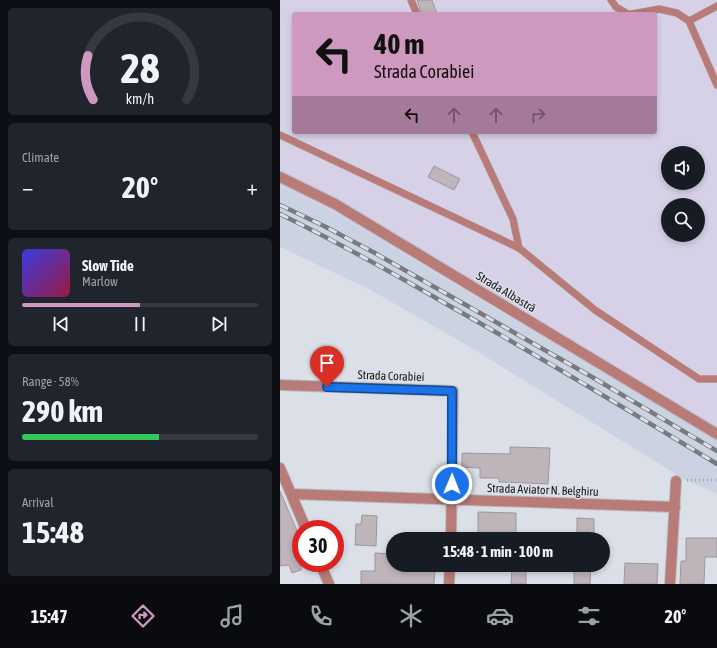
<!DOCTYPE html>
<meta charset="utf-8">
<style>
:root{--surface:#171b24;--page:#20242c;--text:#f1f3f6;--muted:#9ea1a6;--line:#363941;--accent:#cf98be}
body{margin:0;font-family:"Asap Condensed",sans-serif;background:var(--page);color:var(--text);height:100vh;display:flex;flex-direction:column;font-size:15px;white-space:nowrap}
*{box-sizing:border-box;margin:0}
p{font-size:13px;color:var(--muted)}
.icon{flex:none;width:22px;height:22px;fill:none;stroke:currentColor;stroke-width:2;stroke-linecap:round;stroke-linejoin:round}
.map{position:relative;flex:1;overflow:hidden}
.sheet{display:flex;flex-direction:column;gap:8px;padding:8px;background:#0d0f14;width:280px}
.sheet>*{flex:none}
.top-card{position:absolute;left:12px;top:12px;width:365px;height:122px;border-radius:4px;box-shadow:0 2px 6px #0003;background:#cf98be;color:#111;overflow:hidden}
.tools{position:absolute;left:381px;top:146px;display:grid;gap:8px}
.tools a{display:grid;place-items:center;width:44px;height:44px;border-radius:50%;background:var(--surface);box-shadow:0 2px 6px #0003;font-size:20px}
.speed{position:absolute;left:12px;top:520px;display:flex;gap:8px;font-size:20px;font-weight:700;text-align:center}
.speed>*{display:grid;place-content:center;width:52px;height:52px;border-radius:50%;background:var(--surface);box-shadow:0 2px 6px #0003;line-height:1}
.speed .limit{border:6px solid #d22;background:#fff;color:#111}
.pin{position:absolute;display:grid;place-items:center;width:34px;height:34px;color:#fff;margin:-41px -17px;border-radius:50% 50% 50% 0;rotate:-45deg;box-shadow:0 0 4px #0007}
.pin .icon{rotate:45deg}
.me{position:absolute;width:44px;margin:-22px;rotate:1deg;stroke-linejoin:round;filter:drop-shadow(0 0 3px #0008)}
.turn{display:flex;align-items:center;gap:14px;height:84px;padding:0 16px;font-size:18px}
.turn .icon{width:52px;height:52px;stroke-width:2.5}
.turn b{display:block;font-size:28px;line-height:34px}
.lanes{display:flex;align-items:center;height:38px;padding:0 16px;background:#0003;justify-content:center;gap:20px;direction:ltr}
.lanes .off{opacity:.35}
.big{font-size:30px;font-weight:700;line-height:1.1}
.sheet .tile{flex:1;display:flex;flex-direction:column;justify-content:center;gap:6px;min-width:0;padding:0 14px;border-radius:6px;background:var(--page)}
.sheet .dial{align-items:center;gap:0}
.dial svg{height:104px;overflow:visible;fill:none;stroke:var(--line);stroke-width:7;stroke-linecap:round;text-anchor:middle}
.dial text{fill:var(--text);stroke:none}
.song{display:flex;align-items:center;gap:12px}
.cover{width:48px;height:48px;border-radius:6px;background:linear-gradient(135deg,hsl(240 70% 55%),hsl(340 70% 35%))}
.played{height:4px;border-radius:2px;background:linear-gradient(90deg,var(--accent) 50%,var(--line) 50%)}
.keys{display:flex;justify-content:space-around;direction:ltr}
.heat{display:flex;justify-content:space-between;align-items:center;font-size:22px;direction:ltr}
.charge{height:6px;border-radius:3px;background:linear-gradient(90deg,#34c759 58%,var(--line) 0)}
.trip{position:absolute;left:106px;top:532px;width:224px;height:40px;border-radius:20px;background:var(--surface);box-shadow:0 2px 6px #0003;font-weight:700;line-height:40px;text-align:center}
.menu{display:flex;height:64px;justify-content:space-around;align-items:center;background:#090b0e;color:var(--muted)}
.menu .icon{width:28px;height:28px}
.menu .current{color:var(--accent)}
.menu b{font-size:18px;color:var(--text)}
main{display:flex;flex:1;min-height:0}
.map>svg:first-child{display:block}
.industrial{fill:#d7d1e7;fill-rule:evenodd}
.built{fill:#cbd3e2}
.building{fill:#beb5bb;stroke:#9e969b}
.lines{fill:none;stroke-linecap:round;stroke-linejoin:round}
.service-casing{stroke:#b8bbc2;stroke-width:8}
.minor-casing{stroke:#b8bbc2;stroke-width:12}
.path{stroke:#a0a3a9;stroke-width:2.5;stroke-dasharray:1 3;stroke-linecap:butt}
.service{stroke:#b87b78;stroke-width:7}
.minor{stroke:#b87b78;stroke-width:10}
.rail-casing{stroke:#787a80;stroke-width:4.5}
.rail{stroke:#dbdfe7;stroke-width:3;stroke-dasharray:9;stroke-linecap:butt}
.route-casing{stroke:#114b97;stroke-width:10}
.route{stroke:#1a73e8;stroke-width:7}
.labels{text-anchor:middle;stroke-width:3;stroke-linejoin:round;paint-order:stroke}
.street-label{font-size:12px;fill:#18191c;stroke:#dbdfe7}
</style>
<main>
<section class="sheet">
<div class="tile dial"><svg viewBox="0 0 100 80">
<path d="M14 69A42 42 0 1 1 86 69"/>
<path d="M14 69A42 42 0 0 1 10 35" stroke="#cf98be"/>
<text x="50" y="56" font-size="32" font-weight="700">28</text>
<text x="50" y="72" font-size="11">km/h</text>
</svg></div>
<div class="tile"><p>Climate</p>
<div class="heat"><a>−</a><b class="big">20°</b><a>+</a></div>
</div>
<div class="tile">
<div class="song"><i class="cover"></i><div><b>Slow Tide</b><p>Marlow</p></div></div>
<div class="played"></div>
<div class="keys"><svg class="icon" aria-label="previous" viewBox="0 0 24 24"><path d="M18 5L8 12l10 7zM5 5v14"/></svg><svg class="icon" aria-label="pause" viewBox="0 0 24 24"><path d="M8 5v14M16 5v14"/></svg><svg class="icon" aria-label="next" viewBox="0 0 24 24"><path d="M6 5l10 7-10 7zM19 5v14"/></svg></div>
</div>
<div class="tile"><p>Range · 58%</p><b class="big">290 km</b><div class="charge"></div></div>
<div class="tile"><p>Arrival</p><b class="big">15:48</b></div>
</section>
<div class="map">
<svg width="437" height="584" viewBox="0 0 437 584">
<rect width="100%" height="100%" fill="#dbdfe7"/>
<path class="industrial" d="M0 0H437V436L434 438 51 211 0 186ZM14 14H375V132H14ZM388 153H418V183H388ZM388 205H418V235H388Z"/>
<path class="built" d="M0 186 51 211 437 440V494L404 479 190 347 89 289 0 247Z"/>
<path class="building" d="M137 0H152L157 14H142Z
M154 166 180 179 174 190 148 177Z
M230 447 270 448 268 484 219 482V478H200V468L182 467V453L230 454Z
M0 491 21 540V570L12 573 9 565 0 566Z
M198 512 236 513V539H198Z
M82 515 97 516 96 546 75 545 76 524H81Z
M297 518 314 519V539H297Z
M406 538H437V557H425L424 584H400L401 561H406Z
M95 553 113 554V565H155L154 584H81V571H95Z
M345 563 378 564 377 584H344Z
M294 565H311L310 584H294Z
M232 569 246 570V584H231Z"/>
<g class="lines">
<g class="service-casing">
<path id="service" d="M131 0 137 14
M331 0 336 7 348 14
M437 6 409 21 437 85
M352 14 379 9 397 13 409 21
M192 132 233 219 239 248
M0 135 239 248 315 310 419 379H437"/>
</g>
<g class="minor-casing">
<path id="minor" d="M0 177 55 204 437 434
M0 385 173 391 171 539
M0 468 26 529
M11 494 395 507
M40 563 49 584
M169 584 170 565
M390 584 396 481"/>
</g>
<path class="path" d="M407 480H437"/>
<use href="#service" class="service"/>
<use href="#minor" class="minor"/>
<g class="rail-casing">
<path id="rail" d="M0 205 44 226 93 252 312 377 437 451
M0 214C57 242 113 273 168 305 259 356 348 410 437 464"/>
</g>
<use href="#rail" class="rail"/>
</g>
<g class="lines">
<g class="route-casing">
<path id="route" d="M47 387 172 391V484"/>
</g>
<use href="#route" class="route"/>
</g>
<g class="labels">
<g class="street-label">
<text transform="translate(226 292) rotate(31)" y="4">Strada Albastră</text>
<text transform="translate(111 376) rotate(2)" y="4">Strada Corabiei</text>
<text transform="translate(263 490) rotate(2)" y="4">Strada Aviator N. Belghiru</text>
</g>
</g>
</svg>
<div class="tools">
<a><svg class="icon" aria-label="sound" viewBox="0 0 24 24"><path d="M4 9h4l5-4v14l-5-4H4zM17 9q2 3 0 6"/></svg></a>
<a><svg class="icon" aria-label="search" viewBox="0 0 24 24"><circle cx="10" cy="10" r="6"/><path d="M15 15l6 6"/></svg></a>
</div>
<div class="speed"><div class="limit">30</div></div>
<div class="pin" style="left:47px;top:387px;background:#d93025"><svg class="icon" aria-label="arrive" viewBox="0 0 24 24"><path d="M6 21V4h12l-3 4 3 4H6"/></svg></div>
<svg class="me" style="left:172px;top:484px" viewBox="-20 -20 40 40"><circle r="17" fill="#1a73e8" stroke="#fff" stroke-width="3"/><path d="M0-11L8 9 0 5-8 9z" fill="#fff"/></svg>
<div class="trip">15:48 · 1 min · 100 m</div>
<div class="top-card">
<div class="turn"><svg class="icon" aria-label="left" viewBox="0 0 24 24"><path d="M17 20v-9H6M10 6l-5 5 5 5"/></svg><div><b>40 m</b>Strada Corabiei</div></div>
<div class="lanes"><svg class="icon" aria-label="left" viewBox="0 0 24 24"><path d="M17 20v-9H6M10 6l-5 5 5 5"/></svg><svg class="icon off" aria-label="ahead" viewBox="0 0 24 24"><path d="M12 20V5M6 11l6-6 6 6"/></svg><svg class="icon off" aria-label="ahead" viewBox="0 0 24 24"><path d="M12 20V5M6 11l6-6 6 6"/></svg><svg class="icon off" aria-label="right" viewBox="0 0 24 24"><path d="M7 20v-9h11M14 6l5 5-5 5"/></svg></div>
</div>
</div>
</main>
<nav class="menu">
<b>15:47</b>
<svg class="icon current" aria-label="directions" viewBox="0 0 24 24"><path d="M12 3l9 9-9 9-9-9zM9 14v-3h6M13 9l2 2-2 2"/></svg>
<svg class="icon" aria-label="music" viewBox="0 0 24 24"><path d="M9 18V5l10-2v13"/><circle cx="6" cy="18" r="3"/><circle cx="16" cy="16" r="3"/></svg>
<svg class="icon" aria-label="phone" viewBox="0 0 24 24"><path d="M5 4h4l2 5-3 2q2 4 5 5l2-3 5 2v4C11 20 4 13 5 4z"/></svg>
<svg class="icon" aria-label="climate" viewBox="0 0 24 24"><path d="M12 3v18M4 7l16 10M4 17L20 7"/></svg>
<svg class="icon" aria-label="car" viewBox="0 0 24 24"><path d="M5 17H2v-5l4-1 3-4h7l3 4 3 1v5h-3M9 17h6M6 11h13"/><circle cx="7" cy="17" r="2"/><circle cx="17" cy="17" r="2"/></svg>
<svg class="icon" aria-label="filters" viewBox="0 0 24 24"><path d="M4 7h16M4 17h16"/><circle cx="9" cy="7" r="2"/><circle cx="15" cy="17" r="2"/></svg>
<b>20°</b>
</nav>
